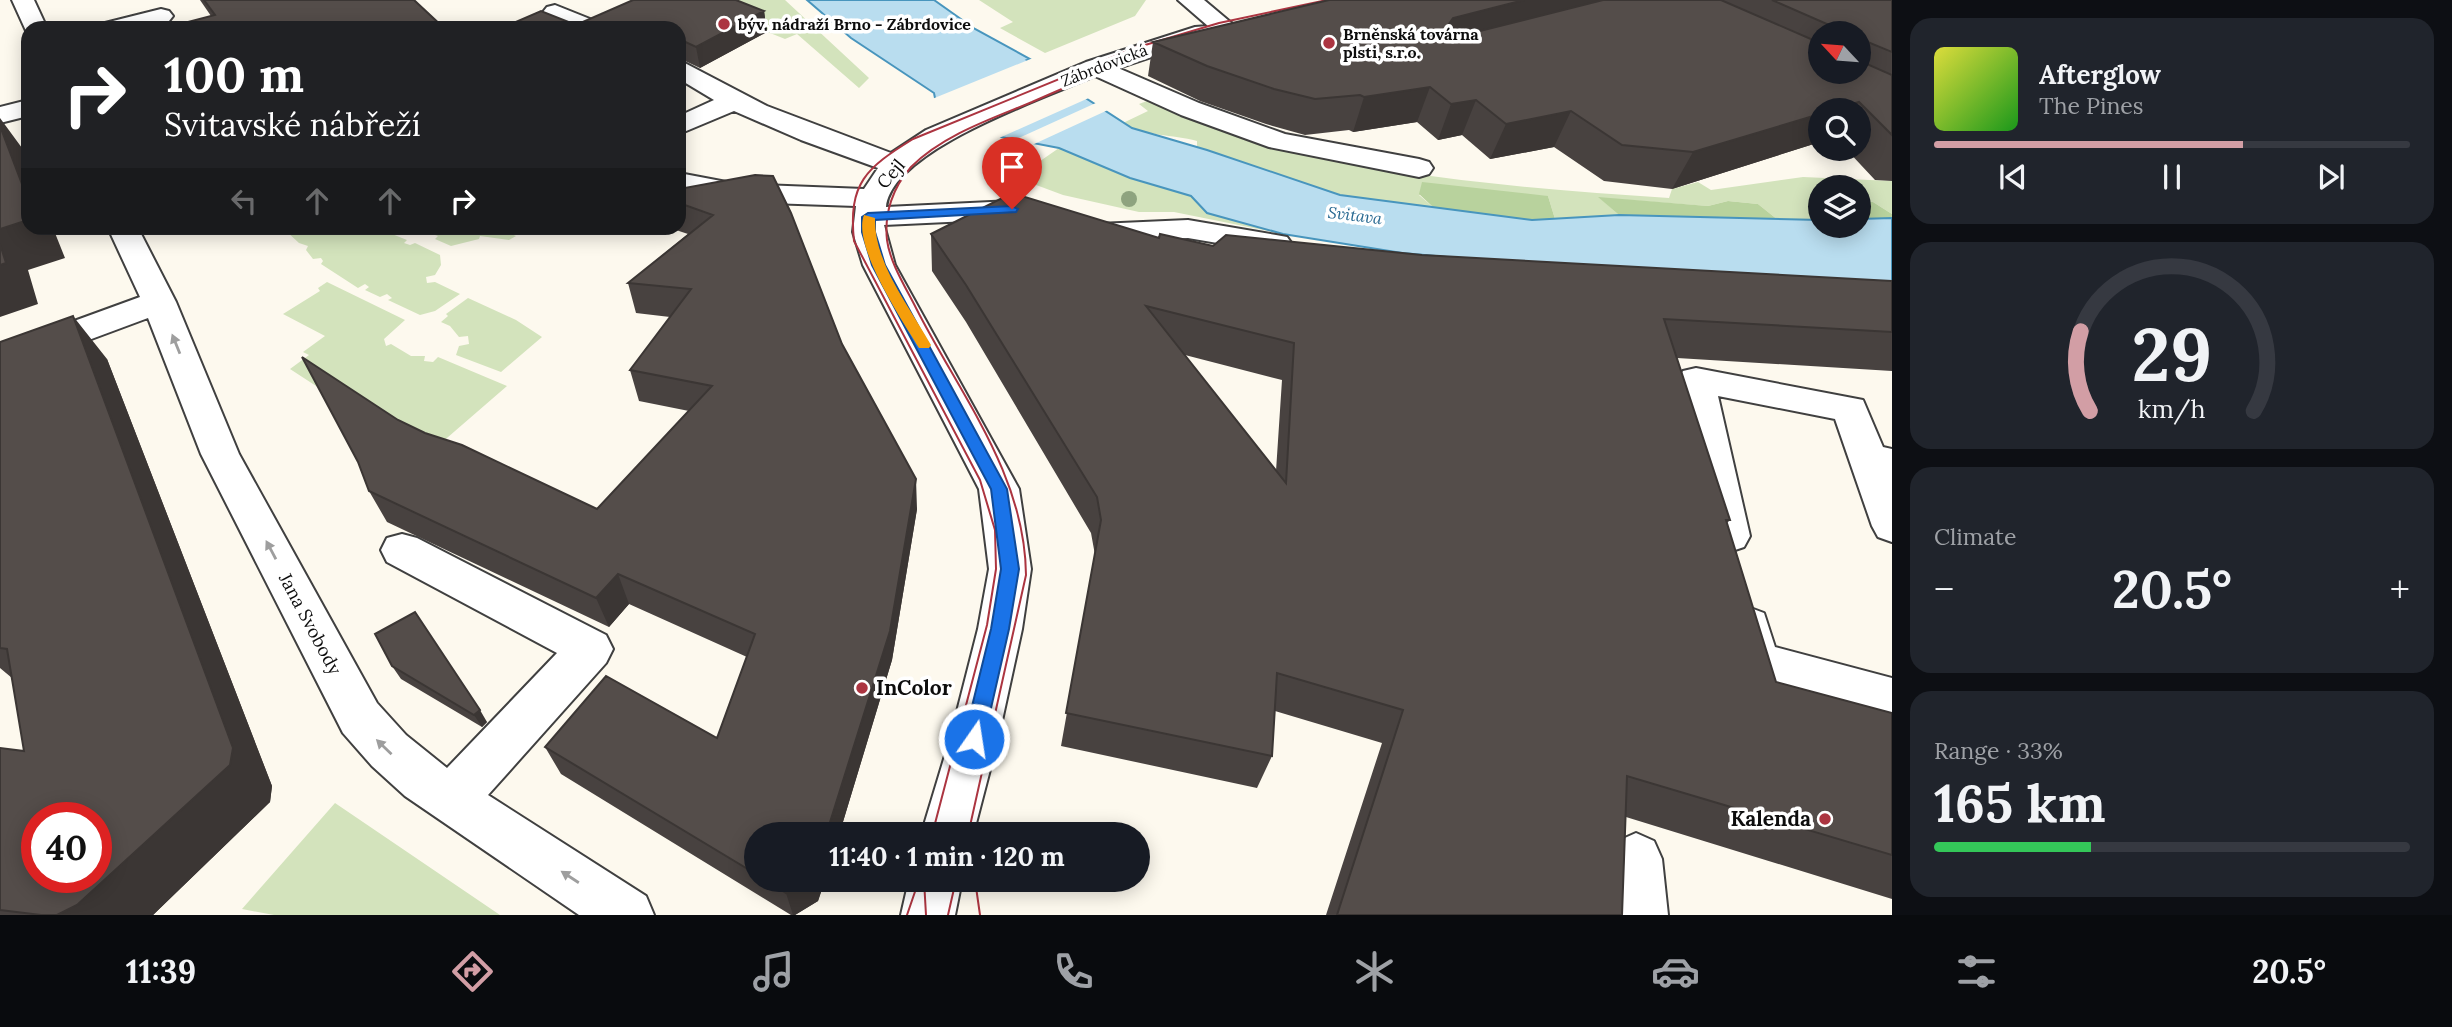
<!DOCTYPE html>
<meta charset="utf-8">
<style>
:root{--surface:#171b24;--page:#20242c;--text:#f1f3f6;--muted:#9ea1a6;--line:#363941;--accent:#d29ea5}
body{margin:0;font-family:Lora,serif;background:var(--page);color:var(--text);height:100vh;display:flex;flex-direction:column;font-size:26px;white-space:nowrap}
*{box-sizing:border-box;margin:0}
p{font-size:23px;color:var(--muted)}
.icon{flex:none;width:38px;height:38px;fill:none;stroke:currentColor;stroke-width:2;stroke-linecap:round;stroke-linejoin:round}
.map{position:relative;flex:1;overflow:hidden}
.side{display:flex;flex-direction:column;gap:18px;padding:18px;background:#0d0f14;width:560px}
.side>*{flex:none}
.top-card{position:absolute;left:21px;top:21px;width:665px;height:214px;border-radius:21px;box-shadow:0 4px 18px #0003;background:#202124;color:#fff;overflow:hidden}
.needle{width:46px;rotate:296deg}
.buttons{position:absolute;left:1808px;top:21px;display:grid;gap:14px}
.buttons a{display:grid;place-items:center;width:63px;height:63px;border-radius:50%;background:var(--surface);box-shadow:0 4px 18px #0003;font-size:35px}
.speed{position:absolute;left:21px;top:802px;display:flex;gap:14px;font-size:35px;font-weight:700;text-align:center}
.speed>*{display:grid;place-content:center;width:91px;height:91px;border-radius:50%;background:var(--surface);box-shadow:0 4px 18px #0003;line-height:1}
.speed .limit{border:10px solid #d22;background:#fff;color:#111}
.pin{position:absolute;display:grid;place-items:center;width:60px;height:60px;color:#fff;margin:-72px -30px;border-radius:50% 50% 50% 0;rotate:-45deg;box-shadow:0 0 7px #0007}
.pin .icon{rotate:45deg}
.me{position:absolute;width:77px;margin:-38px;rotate:13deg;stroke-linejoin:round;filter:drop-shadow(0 0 5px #0008)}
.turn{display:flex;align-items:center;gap:24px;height:147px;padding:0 28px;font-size:32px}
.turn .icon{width:91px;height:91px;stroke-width:2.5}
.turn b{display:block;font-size:49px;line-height:60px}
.lanes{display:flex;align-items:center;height:66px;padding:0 28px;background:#0003;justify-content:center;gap:35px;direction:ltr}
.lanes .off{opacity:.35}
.big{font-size:52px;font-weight:700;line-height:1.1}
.side .card{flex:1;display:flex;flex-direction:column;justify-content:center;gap:10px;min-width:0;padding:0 24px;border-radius:21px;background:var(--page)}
.side .dial{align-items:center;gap:0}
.dial svg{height:182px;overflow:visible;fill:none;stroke:var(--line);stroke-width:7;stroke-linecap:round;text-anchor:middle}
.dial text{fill:var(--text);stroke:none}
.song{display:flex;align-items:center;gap:21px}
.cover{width:84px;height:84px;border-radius:10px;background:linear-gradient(135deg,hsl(60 70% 55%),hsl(120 70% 35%))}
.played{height:7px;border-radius:4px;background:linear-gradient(90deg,var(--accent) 65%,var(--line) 65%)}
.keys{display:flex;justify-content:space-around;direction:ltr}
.heat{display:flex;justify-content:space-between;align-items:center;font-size:38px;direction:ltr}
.charge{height:10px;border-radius:5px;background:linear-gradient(90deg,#34c759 33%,var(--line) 0)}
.trip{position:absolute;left:744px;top:822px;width:406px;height:70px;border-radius:35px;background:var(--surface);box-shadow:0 4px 18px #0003;font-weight:700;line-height:70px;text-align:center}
.menu{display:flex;height:112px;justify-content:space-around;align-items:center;background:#090b0e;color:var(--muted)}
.menu .icon{width:49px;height:49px}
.menu .active{color:var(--accent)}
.menu b{font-size:32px;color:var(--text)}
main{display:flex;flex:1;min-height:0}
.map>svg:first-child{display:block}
.green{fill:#d3e3bc}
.forest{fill:#b8d29d}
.water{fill:#b9ddef;stroke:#4895bd;stroke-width:2}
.pier{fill:#fdf9ee}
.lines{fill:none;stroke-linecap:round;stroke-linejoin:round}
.minor-casing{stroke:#404040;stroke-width:4}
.minor{fill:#fff;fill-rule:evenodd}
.tram{stroke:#ac3541;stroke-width:2}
.tree{fill:#8ea37f}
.wall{fill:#484240;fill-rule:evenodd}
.shaded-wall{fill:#3b3634}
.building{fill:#544d4a;stroke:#3b3634;stroke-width:2;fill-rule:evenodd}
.oneway{fill:#9e9e9e}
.route{fill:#1a73e8;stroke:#114b97;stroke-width:2}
.slow{fill:#f59e0b}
.poi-dot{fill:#ac3541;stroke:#fff;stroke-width:2.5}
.labels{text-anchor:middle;stroke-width:7;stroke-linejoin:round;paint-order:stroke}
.far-poi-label{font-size:16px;font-weight:bold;fill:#0d0d0d;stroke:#fff;text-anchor:start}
.far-street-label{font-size:16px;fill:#0d0d0d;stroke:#fff}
.far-water-label{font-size:16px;font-style:italic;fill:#256790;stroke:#fff}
.street-label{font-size:18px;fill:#0d0d0d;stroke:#fff}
.near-poi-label{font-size:21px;font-weight:bold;fill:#0d0d0d;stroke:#fff;text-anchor:start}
</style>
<main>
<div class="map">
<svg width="1892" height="915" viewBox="0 0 1892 915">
<rect width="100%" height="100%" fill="#fdf9ee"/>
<path class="green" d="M706 0H785L869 78 859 88 797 34 785 39 697 4Z
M979 0H1146L1135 16 1045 53 1000 28 1013 22Z
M1147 101C1310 173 1494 186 1669 198L1672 189 1698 182 1711 190 1803 177 1892 181V214L1873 202 1859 201 1858 187H1820V220H1778L1758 204 1728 201 1708 206 1600 198 1619 215 1555 219 1548 196 1419 195 1433 207 1340 195 1197 147V141C1172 134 1146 137 1123 123L1148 111 1139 104Z
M1059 148 1130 178 1191 196 1207 213 1283 234 1174 212H1139L1063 195 1015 177 1011 180 1003 177 1021 162 1033 166Z
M288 228 383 229 379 232 383 235 387 232 407 240 404 243 410 245 415 243 440 255 441 265 435 275 426 277 427 283 435 282 460 294 435 311 420 315 388 300 392 298 387 294 380 297 365 290 369 287 365 284 358 288 321 264 323 261 321 258 313 259 306 250 308 246 299 243 286 231Z
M408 228H497L516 236 509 240 480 236 479 239 451 246 435 239 438 236C428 232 418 232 408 228Z
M327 282 405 320 384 339 386 346 391 344 411 356H425L424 361 433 362 438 357 507 386 425 457 290 369 309 355 303 352 325 336 283 314 320 291 318 288Z
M468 298 516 320 542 337 501 372 456 355 459 346 469 344 468 336 459 337 450 326 441 322 448 316 446 314Z
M335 803 500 915H274L242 909Z"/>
<path class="forest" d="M1422 182 1548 196 1555 219 1532 220 1433 207 1419 194Z
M1598 197 1708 206 1728 201 1758 204 1778 220 1619 215Z
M1859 201 1873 202 1892 214V218L1859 219Z"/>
<path class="water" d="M807 0H934L975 29 1030 59 1027 60 1132 128 1207 150 1340 195 1532 220 1619 215 1820 220V226H1858L1859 219 1892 218V282L1616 272 1402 253 1283 234 1207 213 1191 196 1130 178 1059 148 1001 137 935 98 934 93 851 38Z"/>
<path class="pier" d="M1033 58V61L1091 97 997 139 932 99Z
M1098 102 1108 110 1032 145 1012 141Z"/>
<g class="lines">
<g class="minor-casing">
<path id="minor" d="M12 0H34L47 28H28L27 33Z
M1178 0H1204L1235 26 1231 31H1214L1211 37 1118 68 1199 103 1285 134 1419 159 1429 162 1433 168 1429 174 1419 177 1269 147 1181 115 1095 76C1045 98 892 149 886 207L1012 201 1041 209 1045 215 1041 221 1030 224 1011 219 884 225 895 265 1019 489 1031 569 1022 629 998 739 973 835H921L950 739 978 629 989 569 979 489 863 265 853 232 856 206 737 202 679 191V173L737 184 864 189 878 168 801 140 734 111 679 134V116L714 100 679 79V60L767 106 891 153 926 130 1086 62 1195 27 1208 26Z
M555 5 600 23 604 28C584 28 556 30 543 12L547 7Z
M161 9 169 11 173 16 169 21 141 28H101L105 23Z
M28 100V116L0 123V107Z
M1188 220 1276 235 1287 237 1292 244 1287 251 1276 253 1188 238 1098 242 1087 240 1083 233 1087 226 1098 224Z
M108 228H138L176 302 239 454 377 703 406 735 447 768 557 653 387 562 381 550 387 538 402 534 417 538 606 635 613 649 606 663 488 795 646 896 654 915H579L405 796 372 766 343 733 201 454 148 318 0 373V348L140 297Z
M1696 368 1863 400 1883 447 1892 449V542L1878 537 1872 526 1835 419 1718 396 1750 536 1744 547 1729 552 1714 547 1708 536 1678 380 1683 371Z
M1748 607 1764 613 1775 647 1892 678V720L1740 676C1730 656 1723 633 1732 613Z
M1636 833 1654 841 1662 859 1668 915H1614L1610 859 1618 841Z
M909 880H962L955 915H901Z"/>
</g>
<use href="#minor" class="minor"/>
<path class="tram" d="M932 835 987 625 996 569 995 530 980 480 854 241C848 183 866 168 913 139L1135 48 1219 23 1327 0
M968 835 1026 575C1025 474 960 395 916 308 906 288 890 263 887 240 884 213 893 187 911 167 943 135 991 119 1032 102 1066 87 1100 72 1135 59
M924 880 926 915
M975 880 980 915
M907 915 919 880
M948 915 956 880"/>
</g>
<circle class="tree" cx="1129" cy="199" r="8"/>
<path class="wall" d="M200 0H414L211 16Z
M1329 0H1892V181L1875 180 1846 149H1858V110H1820V142L1672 189 1604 181 1554 147 1490 159 1462 135 1438 140 1417 122 1353 132 1349 130 1305 135 1266 124 1200 101 1148 76 1153 42ZM1820 33H1858V72H1820Z
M764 11 767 32 700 68 679 58V28L576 25Z
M755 175 842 344 917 509 892 660 839 835H756V880H825L818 901 795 915H791L561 774 545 747 717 738 747 657 629 604 609 627 387 522 369 491 398 420 425 433 597 509 689 411 639 401 630 370 670 317 636 313 628 283 688 234 670 228H679V189Z
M931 234 1159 238 1213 246 1422 255 1892 281V371L1677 358 1730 520 1727 523 1776 682 1892 713V899L1626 817 1622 915H1326L1382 743 1275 711 1272 756 1257 788 1061 746 1095 555 1091 533 966 322 932 271ZM1185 355 1282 380 1276 471Z
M0 342 107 359 272 786 270 802 153 915H0V748L24 751 12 678 0 668Z
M392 666 487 722 482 727 401 679Z"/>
<path class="shaded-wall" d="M1524 0H1636L1441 51 1449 24 1453 18Z
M764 11 767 32 700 68 696 47Z
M1430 87 1417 122 1353 132 1364 97Z
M1476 100 1462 135 1438 140 1451 104Z
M1859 102 1854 110H1832Z
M1571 111 1554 147 1490 159 1506 124Z
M1820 114V142L1672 189 1693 152Z
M0 118 22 148 28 165V200L0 126Z
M28 220V228H53L65 258 28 270 38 304 0 317V229Z
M73 316 107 359 272 786 270 802 153 915H57Z
M916 479 917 509 892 660 839 835H826Z
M618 574 629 604 609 627 596 598Z
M480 710 487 722 482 727 474 715Z
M807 880H825L818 901 795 915H793L786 893Z"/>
<path class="building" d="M204 0H414L444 28H165L215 15Z
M633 0H736L764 11 696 47 679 39V28H502L541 11 576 25Z
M1329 0H1524L1453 18 1449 24 1452 32 1464 35 1603 0H1721L1820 43V72H1858V60L1892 75V135L1859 102 1832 110H1820V114L1693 152 1622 145 1571 111 1506 124 1476 100 1451 104 1430 87 1364 97 1360 95 1315 99 1274 89 1207 66 1153 42Z
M1772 0H1892V52L1858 38V33H1844L1843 31Z
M0 126 28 200V220L0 229Z
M755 175 773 176 791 213 842 344 916 479 890 631 826 835H756V874L545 747 606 676 717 738 755 634 618 574 596 598 369 491 358 462 302 357 398 420 425 433 462 445 597 509 712 386 630 370 691 289 628 283 713 215 679 203V189Z
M1012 193 1159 238 1160 234 1213 246 1226 235 1422 255 1892 281V332L1664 319 1730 520H1726L1776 682 1892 713V855L1627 776 1622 915H1337L1403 710 1277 673 1272 756 1066 713 1101 520 1097 497 966 285 931 234ZM1146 306 1294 343 1286 483Z
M0 244 6 263 0 265Z
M73 316 233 748 230 765 77 905 57 915H41L0 910V748L24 751 7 649 0 648V342ZM37 817H96V877H37Z
M415 612 480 710 474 715 392 666 375 634Z
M766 880H807L786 893Z"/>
<defs><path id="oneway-solid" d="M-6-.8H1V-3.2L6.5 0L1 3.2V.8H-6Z" transform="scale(1.75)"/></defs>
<g class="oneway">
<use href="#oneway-solid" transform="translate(176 344) rotate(-112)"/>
<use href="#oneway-solid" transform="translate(271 550) rotate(-118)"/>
<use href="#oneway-solid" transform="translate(384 747) rotate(-136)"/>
<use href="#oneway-solid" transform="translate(570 877) rotate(-147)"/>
</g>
<path class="route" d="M1012 206 1018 209 1016 212 875 220V232L885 265 1007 489 1019 569 1009 629 984 739 981 745 974 748 967 745 964 739 991 629 1001 569 991 489 872 265 862 232V217L868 213Z"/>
<path class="slow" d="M864 215 875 218C874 263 909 306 931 345L929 348H919C902 320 852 246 864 215Z"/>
<g class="poi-dot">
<circle cx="724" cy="24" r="7"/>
<circle cx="1329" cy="43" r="7"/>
<circle cx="862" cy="688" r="7"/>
<circle cx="1825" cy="819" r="7"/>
</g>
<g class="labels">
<g class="far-poi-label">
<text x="738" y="30">býv. nádraží Brno - Zábrdovice</text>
<text x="1343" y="40">Brněnská továrna<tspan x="1343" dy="18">plsti, s.r.o.</tspan></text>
</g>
<g class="far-street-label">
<text transform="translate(1104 65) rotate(-21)" y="6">Zábrdovická</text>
</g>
<g class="far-water-label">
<text transform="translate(1355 215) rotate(7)" y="6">Svitava</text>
</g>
<g class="street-label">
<text transform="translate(891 174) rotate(-50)" y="6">Cejl</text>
<text transform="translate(310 624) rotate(62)" y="6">Jana Svobody</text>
</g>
<g class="near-poi-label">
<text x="876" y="695">InColor</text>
<text x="1811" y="826" text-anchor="end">Kalenda</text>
</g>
</g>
</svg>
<div class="buttons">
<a><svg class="needle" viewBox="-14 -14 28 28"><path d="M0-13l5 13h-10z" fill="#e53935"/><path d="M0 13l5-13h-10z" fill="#9ea1a6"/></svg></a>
<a><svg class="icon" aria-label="search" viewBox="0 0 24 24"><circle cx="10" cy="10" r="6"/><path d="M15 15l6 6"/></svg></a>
<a><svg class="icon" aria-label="layers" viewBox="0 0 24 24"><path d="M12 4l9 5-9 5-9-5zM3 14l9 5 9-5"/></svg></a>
</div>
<div class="speed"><div class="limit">40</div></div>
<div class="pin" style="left:1012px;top:209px;background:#d93025"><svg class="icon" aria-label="arrive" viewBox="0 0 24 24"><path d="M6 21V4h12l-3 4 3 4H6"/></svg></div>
<svg class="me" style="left:974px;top:739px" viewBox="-20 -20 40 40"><circle r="17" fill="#1a73e8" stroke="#fff" stroke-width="3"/><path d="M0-11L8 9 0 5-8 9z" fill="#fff"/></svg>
<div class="trip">11:40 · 1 min · 120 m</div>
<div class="top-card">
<div class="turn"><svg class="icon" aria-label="right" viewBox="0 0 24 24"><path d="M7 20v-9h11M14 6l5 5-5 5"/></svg><div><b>100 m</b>Svitavské nábřeží</div></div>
<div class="lanes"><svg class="icon off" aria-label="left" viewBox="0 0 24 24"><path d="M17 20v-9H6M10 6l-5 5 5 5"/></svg><svg class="icon off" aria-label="ahead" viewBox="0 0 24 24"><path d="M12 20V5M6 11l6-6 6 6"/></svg><svg class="icon off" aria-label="ahead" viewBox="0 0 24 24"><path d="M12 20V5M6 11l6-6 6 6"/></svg><svg class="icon" aria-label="right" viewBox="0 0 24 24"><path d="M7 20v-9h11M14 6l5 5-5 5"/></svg></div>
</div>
</div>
<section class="side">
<div class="card">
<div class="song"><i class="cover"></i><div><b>Afterglow</b><p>The Pines</p></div></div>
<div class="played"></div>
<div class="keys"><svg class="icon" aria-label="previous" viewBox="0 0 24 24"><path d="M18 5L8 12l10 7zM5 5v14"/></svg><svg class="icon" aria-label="pause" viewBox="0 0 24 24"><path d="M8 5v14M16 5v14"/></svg><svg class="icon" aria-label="next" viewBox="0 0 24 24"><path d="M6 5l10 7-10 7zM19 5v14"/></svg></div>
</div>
<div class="card dial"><svg viewBox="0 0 100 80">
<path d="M14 69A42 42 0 1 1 86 69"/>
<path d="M14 69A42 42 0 0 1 10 34" stroke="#d29ea5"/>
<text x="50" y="56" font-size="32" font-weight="700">29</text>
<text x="50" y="72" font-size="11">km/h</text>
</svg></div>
<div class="card"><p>Climate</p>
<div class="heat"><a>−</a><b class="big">20.5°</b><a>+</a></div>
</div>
<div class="card"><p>Range · 33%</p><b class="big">165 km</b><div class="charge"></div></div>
</section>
</main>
<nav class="menu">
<b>11:39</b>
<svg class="icon active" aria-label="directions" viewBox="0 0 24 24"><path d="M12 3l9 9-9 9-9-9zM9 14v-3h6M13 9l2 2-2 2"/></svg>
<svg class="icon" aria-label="music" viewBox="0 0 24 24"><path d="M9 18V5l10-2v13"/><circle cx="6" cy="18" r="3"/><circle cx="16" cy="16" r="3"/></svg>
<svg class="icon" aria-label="phone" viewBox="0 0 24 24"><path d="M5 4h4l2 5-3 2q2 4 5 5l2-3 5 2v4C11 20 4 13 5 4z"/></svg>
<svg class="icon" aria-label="climate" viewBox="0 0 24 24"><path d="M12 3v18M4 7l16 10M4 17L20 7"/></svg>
<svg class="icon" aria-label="car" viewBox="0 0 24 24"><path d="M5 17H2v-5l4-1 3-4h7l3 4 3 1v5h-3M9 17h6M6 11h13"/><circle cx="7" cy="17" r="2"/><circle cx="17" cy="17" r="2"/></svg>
<svg class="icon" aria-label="filters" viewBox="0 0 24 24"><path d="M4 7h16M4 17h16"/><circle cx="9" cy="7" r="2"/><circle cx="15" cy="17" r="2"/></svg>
<b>20.5°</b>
</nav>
